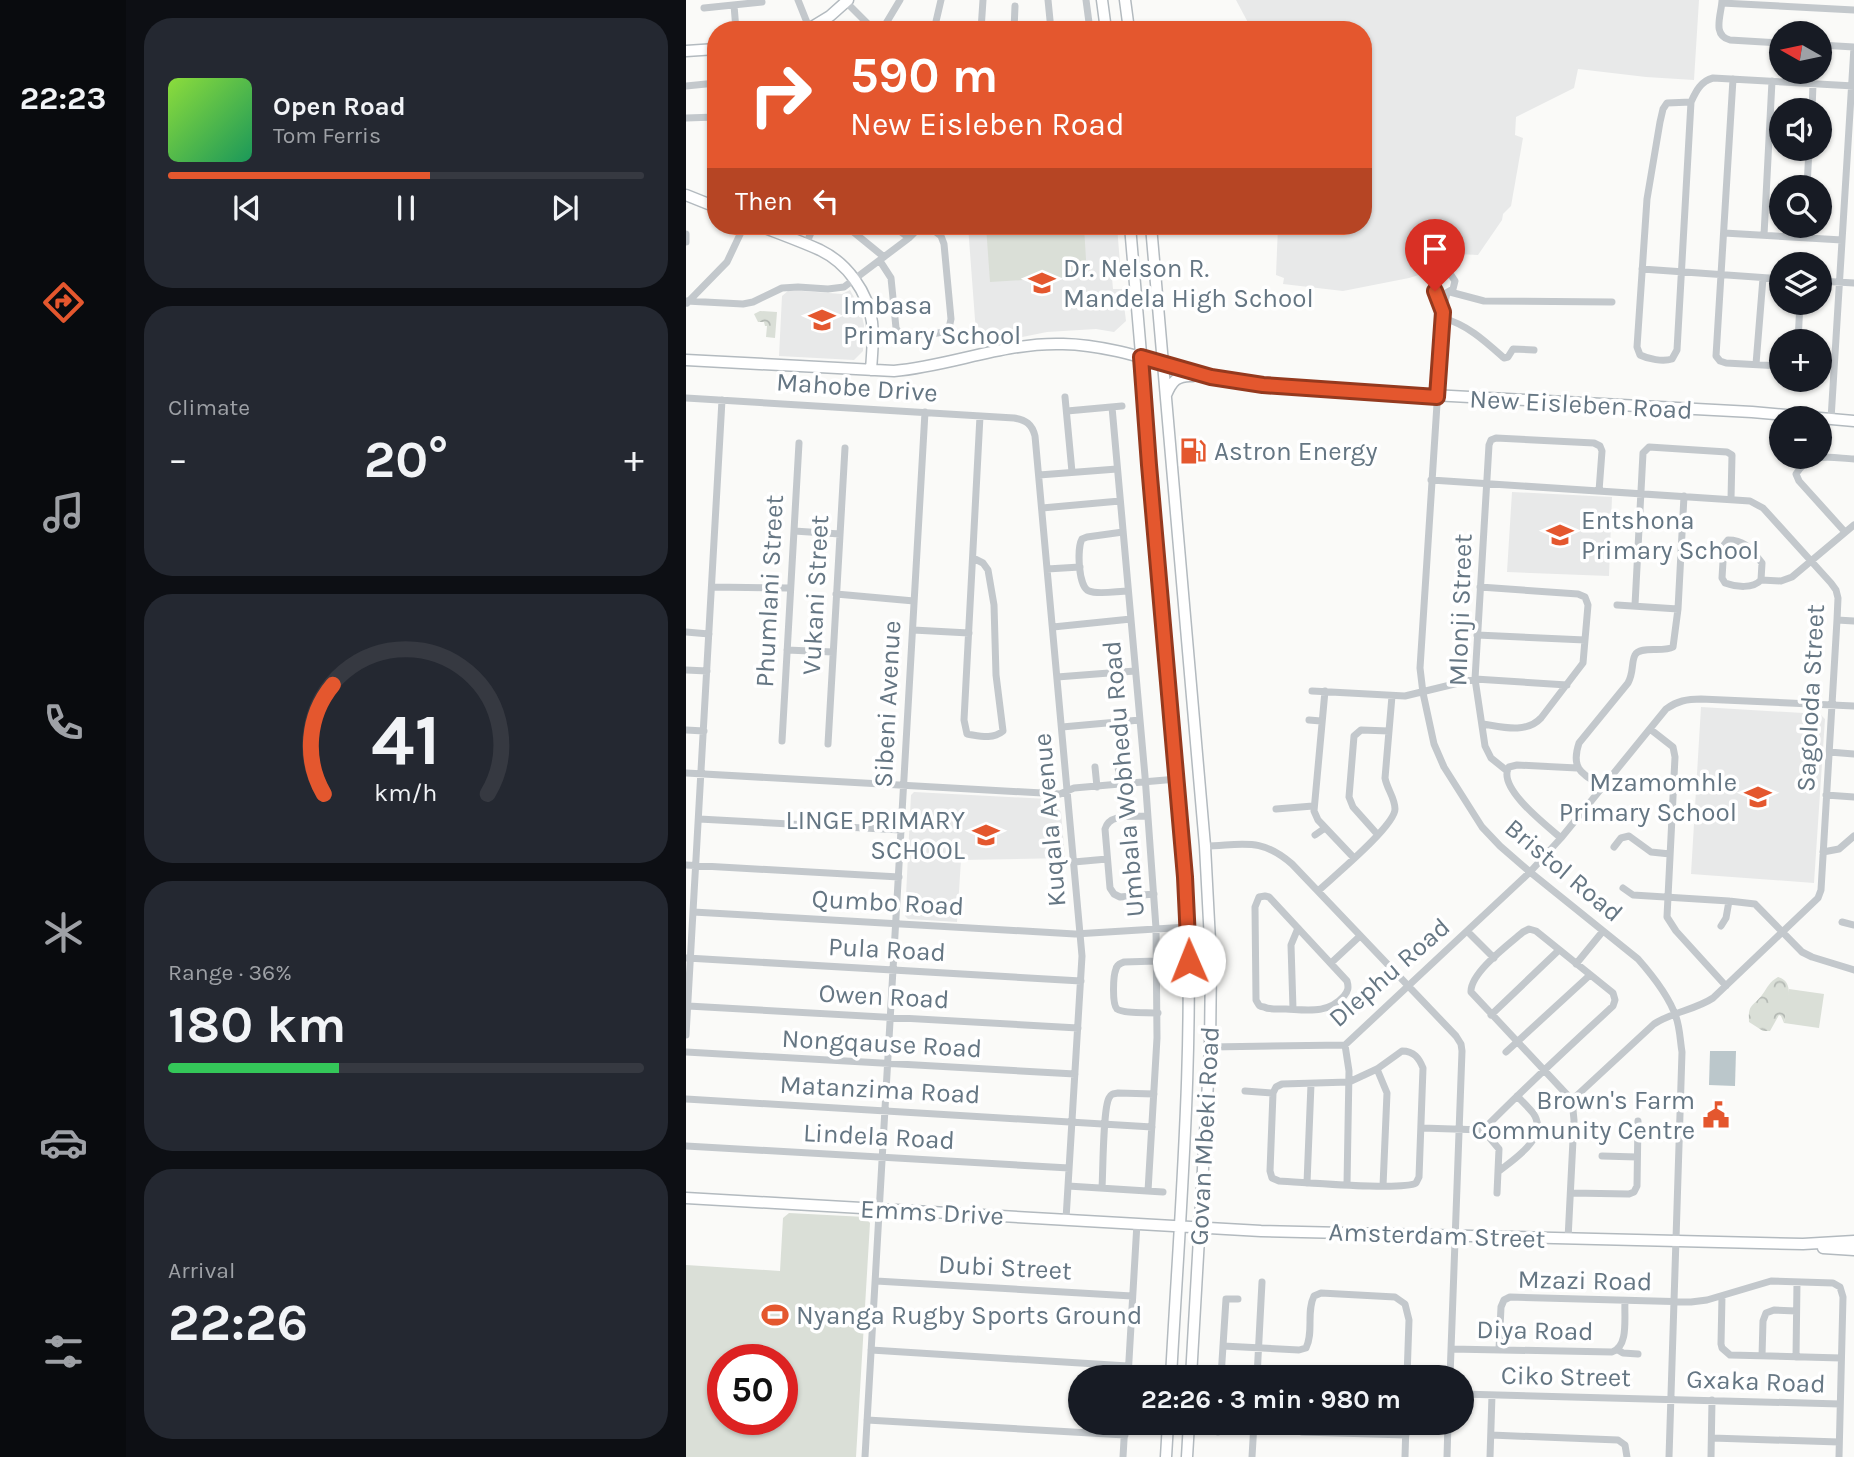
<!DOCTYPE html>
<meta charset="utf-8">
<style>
:root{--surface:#171b24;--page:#242831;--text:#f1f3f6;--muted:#9ea1a6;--line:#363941;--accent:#e4572e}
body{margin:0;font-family:Karla,sans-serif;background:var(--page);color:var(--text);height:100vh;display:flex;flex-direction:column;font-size:26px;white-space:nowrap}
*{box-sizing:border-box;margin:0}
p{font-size:23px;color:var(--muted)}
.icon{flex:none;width:38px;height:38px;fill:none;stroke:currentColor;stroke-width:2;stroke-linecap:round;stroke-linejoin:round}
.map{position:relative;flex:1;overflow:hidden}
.details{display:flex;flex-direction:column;gap:18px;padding:18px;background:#0d0f14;width:560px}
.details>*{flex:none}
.hud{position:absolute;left:21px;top:21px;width:665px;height:214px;border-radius:28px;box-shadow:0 2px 5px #0004;background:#e4572e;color:#fff;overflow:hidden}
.needle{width:46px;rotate:279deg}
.fabs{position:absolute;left:1083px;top:21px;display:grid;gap:14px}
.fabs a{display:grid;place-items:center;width:63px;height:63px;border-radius:50%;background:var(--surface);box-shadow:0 2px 5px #0004;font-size:35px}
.speed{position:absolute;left:21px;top:1344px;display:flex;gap:14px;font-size:35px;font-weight:700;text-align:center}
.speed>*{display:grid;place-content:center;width:91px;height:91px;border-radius:50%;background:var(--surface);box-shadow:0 2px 5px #0004;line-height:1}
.speed .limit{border:10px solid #d22;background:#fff;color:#111}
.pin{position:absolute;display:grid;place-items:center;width:60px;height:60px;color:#fff;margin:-72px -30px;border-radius:50% 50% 50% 0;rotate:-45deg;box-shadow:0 0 7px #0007}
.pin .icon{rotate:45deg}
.me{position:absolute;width:77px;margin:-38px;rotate:359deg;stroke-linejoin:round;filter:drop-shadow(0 0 5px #0008)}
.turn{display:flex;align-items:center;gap:24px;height:147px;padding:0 28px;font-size:32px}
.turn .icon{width:91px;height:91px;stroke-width:2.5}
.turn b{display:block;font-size:49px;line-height:60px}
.then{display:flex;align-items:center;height:66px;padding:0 28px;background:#0003;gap:14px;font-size:26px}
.big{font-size:52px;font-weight:700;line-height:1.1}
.details .card{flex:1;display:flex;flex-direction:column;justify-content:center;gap:10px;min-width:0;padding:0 24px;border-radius:28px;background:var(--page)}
.details .dial{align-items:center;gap:0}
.dial svg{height:182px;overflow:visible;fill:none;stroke:var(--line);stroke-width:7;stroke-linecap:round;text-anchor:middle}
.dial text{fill:var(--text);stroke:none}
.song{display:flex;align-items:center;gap:21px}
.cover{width:84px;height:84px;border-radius:10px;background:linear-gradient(135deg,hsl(90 70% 55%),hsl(150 70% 35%))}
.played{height:7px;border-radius:4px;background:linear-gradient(90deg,var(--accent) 55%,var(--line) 55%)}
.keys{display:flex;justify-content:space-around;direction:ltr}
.heat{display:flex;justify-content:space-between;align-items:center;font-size:38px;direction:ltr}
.charge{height:10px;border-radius:5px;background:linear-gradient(90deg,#34c759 36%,var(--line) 0)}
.trip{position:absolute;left:382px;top:1365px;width:406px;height:70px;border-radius:35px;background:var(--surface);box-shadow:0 2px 5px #0004;font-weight:700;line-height:70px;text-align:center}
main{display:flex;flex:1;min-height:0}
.menu{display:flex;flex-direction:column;width:126px;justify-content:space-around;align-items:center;background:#090b0e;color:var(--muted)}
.menu .icon{width:49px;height:49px}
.menu .current{color:var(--accent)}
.menu b{font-size:32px;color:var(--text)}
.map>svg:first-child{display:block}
.built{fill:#e8e9e9}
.park{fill:url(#park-crowns)}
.pitch{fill:#dadfd7;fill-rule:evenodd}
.water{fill:#bbc7cb}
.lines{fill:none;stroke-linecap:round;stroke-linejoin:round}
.secondary-casing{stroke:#b3babf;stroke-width:13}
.street{stroke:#c3c8cc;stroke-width:7}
.secondary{stroke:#fff;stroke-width:10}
.route-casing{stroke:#94391e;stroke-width:18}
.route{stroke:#e4572e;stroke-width:12}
.labels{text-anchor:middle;stroke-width:7;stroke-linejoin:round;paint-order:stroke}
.poi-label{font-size:26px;fill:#657683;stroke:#fff;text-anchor:start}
.street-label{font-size:26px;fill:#657683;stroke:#fff}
</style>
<main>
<nav class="menu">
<b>22:23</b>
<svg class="icon current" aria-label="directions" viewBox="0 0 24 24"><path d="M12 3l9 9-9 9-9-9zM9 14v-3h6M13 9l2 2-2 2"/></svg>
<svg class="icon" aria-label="music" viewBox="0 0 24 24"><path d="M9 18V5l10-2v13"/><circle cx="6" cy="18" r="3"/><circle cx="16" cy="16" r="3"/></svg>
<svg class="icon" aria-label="phone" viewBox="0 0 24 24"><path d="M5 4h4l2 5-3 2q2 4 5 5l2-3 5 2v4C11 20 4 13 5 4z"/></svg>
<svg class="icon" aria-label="climate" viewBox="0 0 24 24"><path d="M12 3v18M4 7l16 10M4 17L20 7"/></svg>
<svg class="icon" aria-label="car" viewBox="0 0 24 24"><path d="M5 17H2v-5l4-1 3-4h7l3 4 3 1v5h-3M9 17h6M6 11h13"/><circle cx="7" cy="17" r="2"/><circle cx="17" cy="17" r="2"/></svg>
<svg class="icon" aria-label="filters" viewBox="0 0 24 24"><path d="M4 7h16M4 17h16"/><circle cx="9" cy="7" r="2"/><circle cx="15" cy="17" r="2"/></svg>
</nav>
<section class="details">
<div class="card">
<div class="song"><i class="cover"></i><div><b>Open Road</b><p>Tom Ferris</p></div></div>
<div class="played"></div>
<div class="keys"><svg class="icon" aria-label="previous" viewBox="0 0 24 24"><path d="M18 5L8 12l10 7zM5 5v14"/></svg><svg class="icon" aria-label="pause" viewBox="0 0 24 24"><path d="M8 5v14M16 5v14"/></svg><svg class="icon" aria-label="next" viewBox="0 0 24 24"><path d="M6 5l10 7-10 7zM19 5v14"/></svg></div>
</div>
<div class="card"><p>Climate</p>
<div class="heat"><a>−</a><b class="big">20°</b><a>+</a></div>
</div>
<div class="card dial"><svg viewBox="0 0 100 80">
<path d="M14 69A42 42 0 1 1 86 69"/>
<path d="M14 69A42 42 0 0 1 18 21" stroke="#e4572e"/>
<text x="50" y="56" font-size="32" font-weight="700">41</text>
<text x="50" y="72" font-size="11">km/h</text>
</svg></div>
<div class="card"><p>Range · 36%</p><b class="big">180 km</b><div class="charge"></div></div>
<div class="card"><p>Arrival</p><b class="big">22:26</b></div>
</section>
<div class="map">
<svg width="1168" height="1457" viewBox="0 0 1168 1457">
<defs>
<pattern id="park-crowns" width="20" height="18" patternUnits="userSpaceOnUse" patternTransform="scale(1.75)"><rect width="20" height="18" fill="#dadfd7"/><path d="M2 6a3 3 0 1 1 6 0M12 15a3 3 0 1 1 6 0" fill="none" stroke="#b4b9b4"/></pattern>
</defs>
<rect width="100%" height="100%" fill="#fafaf8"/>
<path class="built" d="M550 0H1013L1008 80 960 77 892 69 888 88 830 117 829 135 837 138 825 206 817 214 816 220 792 255 772 254V265L752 264 749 270 723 278 657 291 597 284 598 278 590 275 592 226H677V30H566Z
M282 226H431L435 276 426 278 427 289H436L440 321 428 332 410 329 361 332 291 346Z
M103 290 156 294 164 290 174 308 178 325 177 351 168 360 93 356 96 296Z
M826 492 926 497 923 576 821 572Z
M1015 707 1134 714 1139 719 1128 883 1005 874Z
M228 792 362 799 375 812 379 858 275 860 271 922 222 919 219 916 225 795Z"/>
<path class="park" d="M74 311 91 312 89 338 80 337 81 326H79L78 322H72L68 314Z
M1092 977C1111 982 1100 1008 1098 1023L1095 1016 1093 1015 1084 1031H1077L1063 1022C1062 1003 1067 1007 1076 995 1082 987 1083 982 1092 977Z"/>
<path class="pitch" d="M300 226H398L401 276 304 282Z
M1103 989 1138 994 1133 1028 1098 1023Z
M103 1213 179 1217 184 1223 170 1457H0V1265L94 1271 97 1218ZM37 1360H96V1419H37Z"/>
<path class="water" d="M1024 1051H1050L1049 1086 1023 1085Z"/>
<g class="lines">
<g class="secondary-casing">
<path id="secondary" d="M416 0 420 30
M439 0 443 30
M121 30 144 16 162 0
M0 51 30 49
M0 195 30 207
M74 226C94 234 114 241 134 250 161 263 182 292 186 322 188 338 186 354 185 370
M444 226 500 877C509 1044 494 1211 485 1377
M465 226 519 846 525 960 524 1047 505 1377
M0 360 208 371C265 366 319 342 377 344 427 345 474 364 522 376 546 382 572 385 596 387L1066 412 1168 421
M480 395C486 381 491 375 507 376
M0 1198 575 1231 1117 1244 1168 1241
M1137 1248 1168 1250
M480 1457 482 1423
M501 1457 503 1423"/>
</g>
<path class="street" d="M112 0 124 30
M362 0 365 30
M400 0 404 30
M1036 1C1035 16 1026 35 1044 40L1096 43
M160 2 188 30
M1036 3 1168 10
M48 5 50 30
M18 8 76 2
M196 30 214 0
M248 30 255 0
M295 30 297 0
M328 30 329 6
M1134 45 1168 47
M1047 79 1030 356 1034 361 1040 363 1096 366
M0 86 30 83
M1005 102 981 103 977 109 974 122 961 199 951 347 954 355C962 359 977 362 986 359L991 350 1005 102C1010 91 1015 81 1027 78L1168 86
M1126 110 1127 84
M0 118 30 117
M1121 187 1123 149
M160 226 198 257
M207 226 223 238
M1038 233 1156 240
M1078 235 1086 81
M0 242V234
M120 244 128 226
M194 261 205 278 210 328 214 335 219 337 260 332 263 328 265 319 258 244 255 236 242 226
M956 269 1096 279
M1134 281 1168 283
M749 291 758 294 767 289 769 281 763 272C731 263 753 299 757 311
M764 292 798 301 926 302
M761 293 757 311 734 668 737 693 748 744 758 767 796 827 814 846 844 872 952 959C967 976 983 996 990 1017 994 1028 994 1040 996 1052L983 1457
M0 301 57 304 67 302 96 288 112 287 142 289 158 287 223 238 235 226
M1 303 41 262 58 226
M757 318C782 325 799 341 818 358L822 357 827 349 848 350
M1112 341 1114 303
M1070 364 1077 278
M379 397 386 472
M0 398 328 418C340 420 346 424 349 436L396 956 380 1219
M426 407 459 776 470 928 471 1038 462 1191
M381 411 436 406
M1145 419 1168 47
M353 475 431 469
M745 480 1064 501 1077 508 1145 583 1150 590 1152 598 1151 620 1135 890 1132 898 1027 998C1009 1010 986 1012 968 1024L886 1100
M356 508 434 501
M108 531 154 534
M437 532 401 537 396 539C391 548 392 587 403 591 412 595 432 591 442 591
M1159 532 1113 481 1110 474C1124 451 1145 458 1168 459
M287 558 297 563 302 570 308 605 310 675 317 731C306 740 294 736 281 734L278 720 294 416
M361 569 394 567
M1075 580 1076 563C1065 550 1060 540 1042 540L1038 545 1036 578 1039 583C1050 587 1067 589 1075 580L1095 581 1106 577 1168 525
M26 587 104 588
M794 587 892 594 899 597 902 605 897 663 855 718C840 734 816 727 797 724
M150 594 228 601
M931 605 992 609
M949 605 957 453 963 447 1041 452 1046 455 1045 499
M1151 620 1168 621
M367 627 445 619
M227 630 283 633
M0 632 23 634
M791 635 899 640
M101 650 147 652
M0 670 21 671
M371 677 449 671
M626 691 719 696 789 679 881 685
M639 691 628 811 632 820 668 858
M623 720 635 721
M376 727 454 720
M964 729 987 747 989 757 981 917 990 931 1040 986
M0 730 18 731
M96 741 113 443
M142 744 159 448
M1143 752 1168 754
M432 766 434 784
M409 767 411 787
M820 770 805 758 799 746 789 679 803 445 805 440 810 438 908 443 914 446 916 451 913 491
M0 773 374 794 388 788 491 779
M917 787C897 774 884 770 893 743L942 683C948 672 945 663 949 655 954 645 977 653 987 647L992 609 998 496
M1140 795 1168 797
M590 809 627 806
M461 816C447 817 423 813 419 829L424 888 428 894 434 897 468 894
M13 819 215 830
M629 835 639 828
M692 835 667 807 663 797 668 736 675 730 703 731
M875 838C861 826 810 787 823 767L831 765 891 768
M519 846C558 845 575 837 606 864L770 1036 775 1044 776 1051 764 1377
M928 847 935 838 943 836 965 852 984 854
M1137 852 1153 849 1168 836
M388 862 421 859
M0 865 213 877
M937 888 947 895 1043 901 1069 904 1116 952 1126 957 1168 970
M632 891C647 877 709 826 709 809 709 798 701 789 699 778L706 696
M579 896 583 897 661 981C663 988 662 991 658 996 642 1014 622 1010 600 1009 593 1009 584 1010 578 1007 572 1006 573 1005 570 1000L569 907 573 897Z
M7 912 389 934 502 927
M1156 922 1168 925
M1035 926 1040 918 1043 901
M781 931 808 958
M1 958 395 981
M471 961 438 962C434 964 431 964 430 969 427 976 426 1004 431 1009 438 1014 463 1012 472 1013
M645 963 674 936
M890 964 917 931
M2 1006 392 1028
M607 1009 605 945 612 928
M805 1015 873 950
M0 1035 36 400
M659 1045 663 1071 661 1184
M524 1047 659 1045 844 872 875 838 980 709C991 701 1001 699 1015 699L1168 706
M716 1051C728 1051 733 1058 737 1068L733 1177 730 1183C716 1191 617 1182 593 1181L586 1178 584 1171 587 1093 590 1087 596 1084 663 1082 691 1069Z
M0 1052 389 1074
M820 1052 904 975
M691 1069 701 1093 697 1186
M559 1091 587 1093
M0 1099 466 1127
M736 1128 797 1130C839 1087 883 1047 927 1006L929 1000 927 993 850 931 843 929 837 932C823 944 784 973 785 992L886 1100 888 1120 882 1239
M797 1130 813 1149 811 1193
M0 1146 383 1168
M916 1156 951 1157
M813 1171C828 1159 864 1137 847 1113 842 1107 836 1101 831 1096
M621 1183 625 1084
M382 1186 477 1192
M416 1188C417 1173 417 1108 423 1098 426 1093 427 1094 432 1093L468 1094
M885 1193 943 1194 948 1192 951 1186 952 1121
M190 1281 446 1296
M1036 1296 1035 1344 1036 1348 1044 1355 1155 1358
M537 1346 613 1350 620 1348C628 1332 620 1312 628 1296L635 1293 709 1297 719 1304 723 1320 721 1377
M765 1349 926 1352C943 1347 938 1317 939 1302
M813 1349 815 1307 818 1300 824 1297 1005 1302 1021 1300 1085 1281 1147 1283 1154 1287 1157 1297 1153 1457
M185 1350 442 1366
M932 1350 937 1353 952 1354
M1076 1356 1077 1321 1080 1313 1088 1310 1110 1311
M1110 1357 1111 1282
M442 1377 451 1223
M535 1377 540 1299H552
M571 1377 576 1282
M694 1377C703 1369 709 1369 721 1369
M775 1394 1154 1404
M181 1420 439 1435
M532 1432V1423
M616 1432 720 1435
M805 1435 932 1440 939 1445 941 1457
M1026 1438 1153 1442
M179 1457 239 412
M437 1457 439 1423
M566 1457 568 1423
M719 1457 720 1423
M761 1457 762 1423
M804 1457 806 1395
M1025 1457 1026 1400"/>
<use href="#secondary" class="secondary"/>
</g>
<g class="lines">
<g class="route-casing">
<path id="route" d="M503 961 499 877 463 465 455 357 525 377 577 385 751 397 757 312 749 291"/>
</g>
<use href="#route" class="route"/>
</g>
<defs>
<g id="school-bare" transform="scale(2.1)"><path d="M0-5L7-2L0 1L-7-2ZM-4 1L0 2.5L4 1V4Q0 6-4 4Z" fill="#e4572e" stroke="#fff" stroke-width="2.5" paint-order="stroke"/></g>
<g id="fuel-bare" transform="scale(2.1)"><path d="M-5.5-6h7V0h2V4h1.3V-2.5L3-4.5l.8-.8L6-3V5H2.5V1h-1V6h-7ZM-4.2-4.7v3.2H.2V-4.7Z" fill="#e4572e" stroke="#fff" stroke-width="2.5" paint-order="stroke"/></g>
<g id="civic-bare" transform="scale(2.1)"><path d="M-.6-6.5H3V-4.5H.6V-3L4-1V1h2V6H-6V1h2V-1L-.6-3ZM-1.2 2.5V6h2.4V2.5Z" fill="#e4572e" stroke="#fff" stroke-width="2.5" paint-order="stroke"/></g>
<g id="stadium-bare" transform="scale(2.1)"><path d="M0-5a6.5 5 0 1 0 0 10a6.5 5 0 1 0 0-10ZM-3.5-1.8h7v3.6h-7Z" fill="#e4572e" stroke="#fff" stroke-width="2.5" paint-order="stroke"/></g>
</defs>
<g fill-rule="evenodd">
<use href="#school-bare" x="356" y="283"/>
<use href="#school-bare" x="136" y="320"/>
<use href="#fuel-bare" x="507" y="451"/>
<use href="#school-bare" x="874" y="535"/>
<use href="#school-bare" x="1072" y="797"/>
<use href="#school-bare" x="300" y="835"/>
<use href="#civic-bare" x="1030" y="1115"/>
<use href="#stadium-bare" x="89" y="1315"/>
</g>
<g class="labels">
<g class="poi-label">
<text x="377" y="277">Dr. Nelson R.<tspan x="377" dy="30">Mandela High School</tspan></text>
<text x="157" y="314">Imbasa<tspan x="157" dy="30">Primary School</tspan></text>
<text x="528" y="460">Astron Energy</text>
<text x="895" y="529">Entshona<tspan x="895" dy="30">Primary School</tspan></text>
<text x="1051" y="791" text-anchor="end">Mzamomhle<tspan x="1051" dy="30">Primary School</tspan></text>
<text x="279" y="829" text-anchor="end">LINGE PRIMARY<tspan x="279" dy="30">SCHOOL</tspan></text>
<text x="1009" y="1109" text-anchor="end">Brown's Farm<tspan x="1009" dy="30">Community Centre</tspan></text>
<text x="110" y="1324">Nyanga Rugby Sports Ground</text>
</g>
<g class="street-label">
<text transform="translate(171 387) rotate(4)" y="9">Mahobe Drive</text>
<text transform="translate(895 404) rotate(3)" y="9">New Eisleben Road</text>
<text transform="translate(83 591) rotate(-87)" y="9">Phumlani Street</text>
<text transform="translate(129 595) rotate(-87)" y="9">Vukani Street</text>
<text transform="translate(774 610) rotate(-88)" y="9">Mlonji Street</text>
<text transform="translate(1124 698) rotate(-87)" y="9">Sagoloda Street</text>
<text transform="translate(201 704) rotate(-87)" y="9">Sibeni Avenue</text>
<text transform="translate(437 779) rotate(-95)" y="9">Umbala Wobhedu Road</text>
<text transform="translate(363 820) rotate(-95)" y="9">Kuqala Avenue</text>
<text transform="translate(878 870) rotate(40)" y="9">Bristol Road</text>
<text transform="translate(202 902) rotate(3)" y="9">Qumbo Road</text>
<text transform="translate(201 949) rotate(3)" y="9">Pula Road</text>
<text transform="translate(703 972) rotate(-41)" y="9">Dlephu Road</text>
<text transform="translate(198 996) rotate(3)" y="9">Owen Road</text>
<text transform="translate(196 1043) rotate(3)" y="9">Nongqause Road</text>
<text transform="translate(194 1089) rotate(3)" y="9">Matanzima Road</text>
<text transform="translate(193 1136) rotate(3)" y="9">Lindela Road</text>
<text transform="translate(518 1136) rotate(-87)" y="9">Govan Mbeki Road</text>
<text transform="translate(246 1212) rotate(3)" y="9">Emms Drive</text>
<text transform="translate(751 1235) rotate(2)" y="9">Amsterdam Street</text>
<text transform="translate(319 1267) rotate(3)" y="9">Dubi Street</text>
<text transform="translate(899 1280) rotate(1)" y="9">Mzazi Road</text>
<text transform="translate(849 1330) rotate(1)" y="9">Diya Road</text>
<text transform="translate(880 1376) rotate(1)" y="9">Ciko Street</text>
<text transform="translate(1070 1381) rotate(2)" y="9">Gxaka Road</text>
</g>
</g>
</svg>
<div class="fabs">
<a><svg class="needle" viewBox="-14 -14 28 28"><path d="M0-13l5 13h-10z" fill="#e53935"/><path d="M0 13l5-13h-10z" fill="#9ea1a6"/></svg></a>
<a><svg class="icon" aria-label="sound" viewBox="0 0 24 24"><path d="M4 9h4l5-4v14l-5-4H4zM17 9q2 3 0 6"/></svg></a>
<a><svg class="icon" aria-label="search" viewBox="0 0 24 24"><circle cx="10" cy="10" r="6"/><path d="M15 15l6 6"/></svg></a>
<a><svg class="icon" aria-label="layers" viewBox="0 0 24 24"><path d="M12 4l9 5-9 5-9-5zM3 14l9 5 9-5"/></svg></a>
<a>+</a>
<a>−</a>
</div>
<div class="speed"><div class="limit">50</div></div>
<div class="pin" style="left:749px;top:291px;background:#d93025"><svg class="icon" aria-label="arrive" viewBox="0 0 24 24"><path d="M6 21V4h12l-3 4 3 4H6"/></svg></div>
<svg class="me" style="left:503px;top:961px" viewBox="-20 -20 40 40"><circle r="19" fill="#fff"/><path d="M0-13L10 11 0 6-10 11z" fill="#e4572e"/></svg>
<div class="trip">22:26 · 3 min · 980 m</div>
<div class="hud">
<div class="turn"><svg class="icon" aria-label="right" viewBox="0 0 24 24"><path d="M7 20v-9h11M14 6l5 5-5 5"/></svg><div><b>590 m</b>New Eisleben Road</div></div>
<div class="then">Then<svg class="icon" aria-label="left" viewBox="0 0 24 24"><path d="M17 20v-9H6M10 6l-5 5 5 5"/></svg></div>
</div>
</div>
</main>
